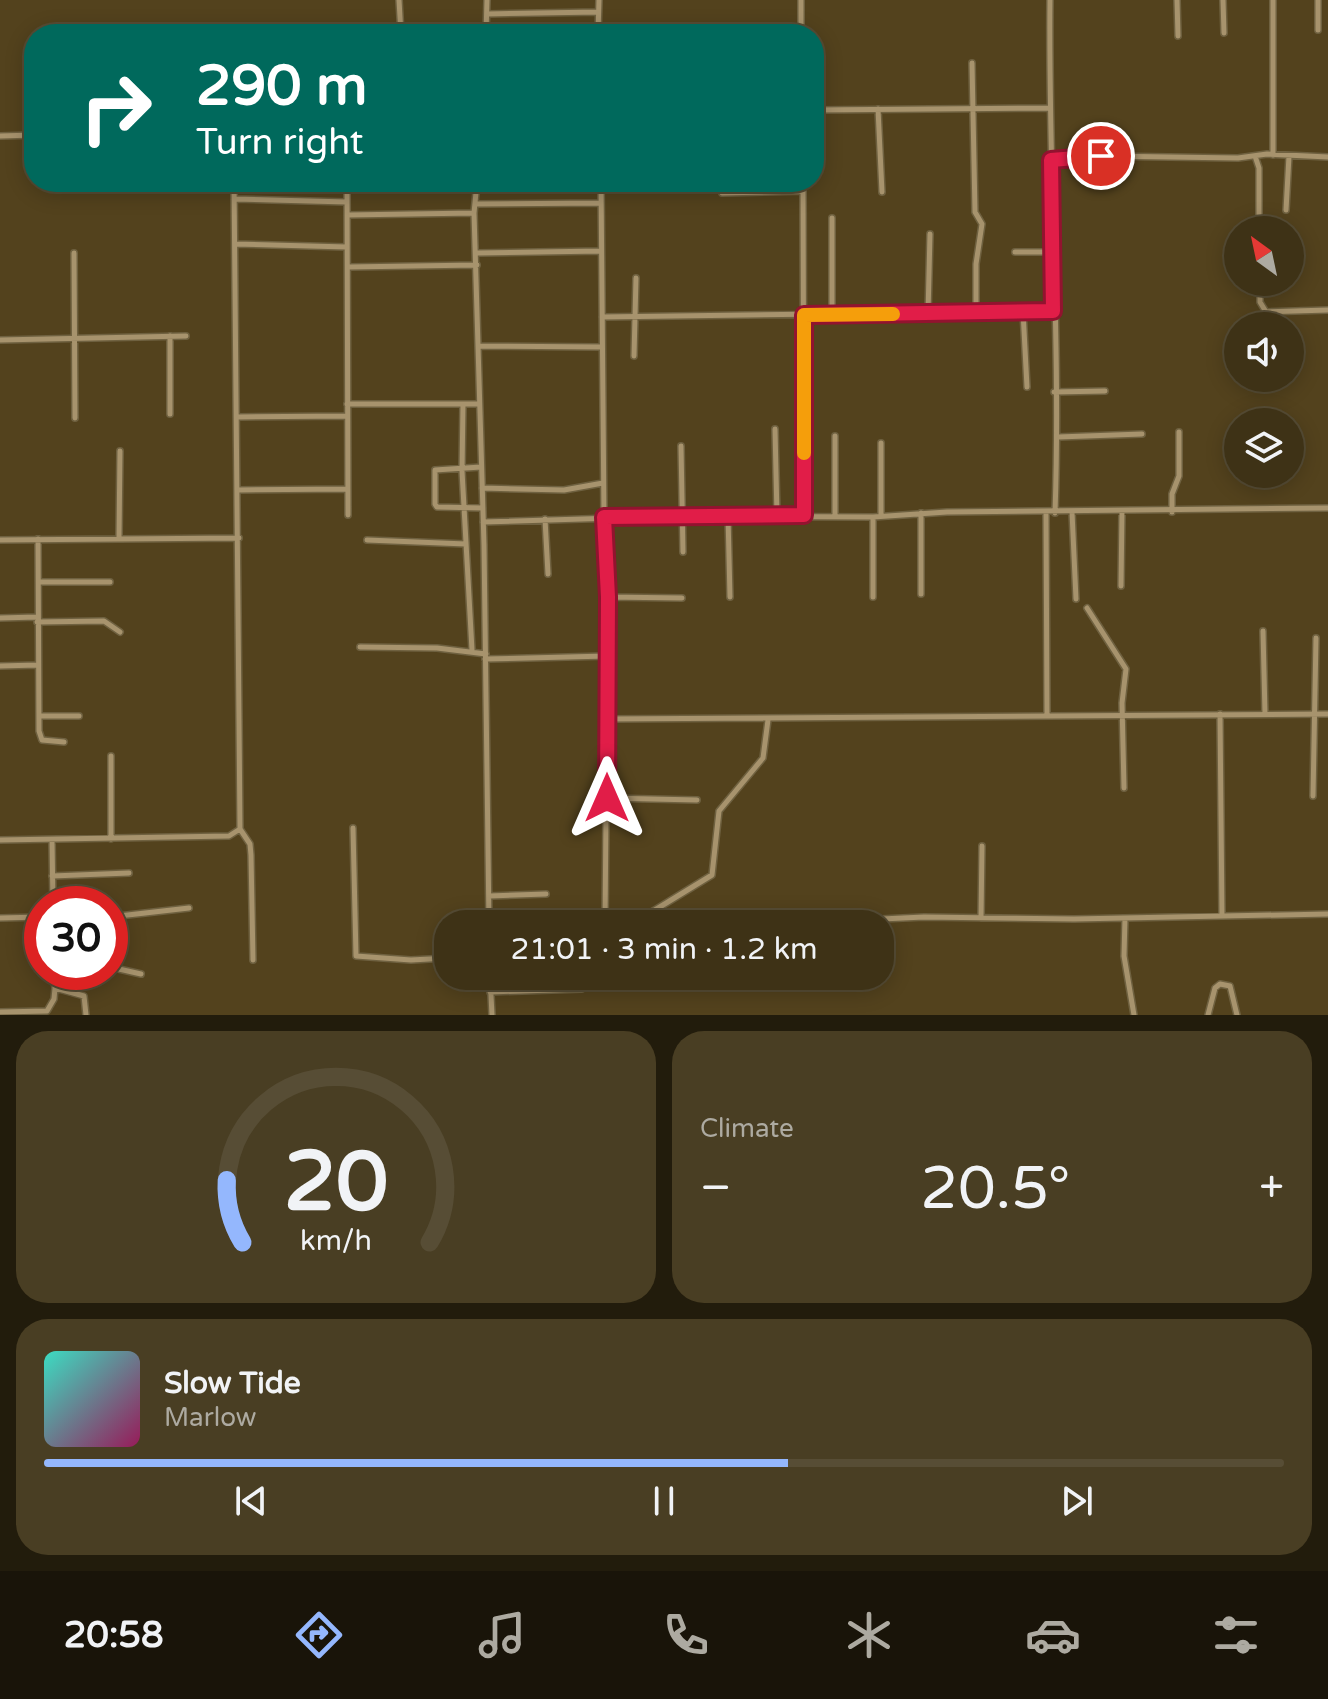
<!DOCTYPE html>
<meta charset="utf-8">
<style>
:root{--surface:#3e3216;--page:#493e23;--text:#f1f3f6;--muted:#adaaa1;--line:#574d35;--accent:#94b7fd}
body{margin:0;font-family:"Varela Round",sans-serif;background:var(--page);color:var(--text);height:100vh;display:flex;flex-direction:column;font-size:30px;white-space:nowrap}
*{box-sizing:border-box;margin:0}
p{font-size:26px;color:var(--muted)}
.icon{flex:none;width:44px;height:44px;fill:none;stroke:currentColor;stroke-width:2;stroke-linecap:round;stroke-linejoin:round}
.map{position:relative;height:1015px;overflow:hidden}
.panel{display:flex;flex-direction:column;gap:16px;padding:16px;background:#221c0c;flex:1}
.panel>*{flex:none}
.guide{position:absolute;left:24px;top:24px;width:800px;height:168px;border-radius:32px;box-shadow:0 4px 20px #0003,0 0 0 2px var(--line);background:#00695c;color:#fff;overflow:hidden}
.needle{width:52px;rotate:327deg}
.fabs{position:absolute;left:1224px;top:216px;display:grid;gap:16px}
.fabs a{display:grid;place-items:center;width:80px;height:80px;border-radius:50%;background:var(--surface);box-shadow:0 4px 20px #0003,0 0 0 2px var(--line);font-size:40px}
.speed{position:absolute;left:24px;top:886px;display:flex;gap:16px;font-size:40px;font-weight:700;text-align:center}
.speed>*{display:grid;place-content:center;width:104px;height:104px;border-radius:50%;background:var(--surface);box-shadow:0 4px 20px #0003,0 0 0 2px var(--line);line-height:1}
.speed .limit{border:12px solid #d22;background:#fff;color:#111}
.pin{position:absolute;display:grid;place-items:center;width:68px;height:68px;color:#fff;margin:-34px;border:4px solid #fff;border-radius:50%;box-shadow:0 2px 8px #0007}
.me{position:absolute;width:88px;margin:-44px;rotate:0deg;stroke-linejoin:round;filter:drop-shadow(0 0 6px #0008)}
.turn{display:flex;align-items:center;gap:28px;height:168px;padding:0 40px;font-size:36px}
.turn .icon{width:104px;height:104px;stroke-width:2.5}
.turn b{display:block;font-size:56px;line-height:68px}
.big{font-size:60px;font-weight:600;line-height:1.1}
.panel .widget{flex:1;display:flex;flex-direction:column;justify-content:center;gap:12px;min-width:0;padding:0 28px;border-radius:32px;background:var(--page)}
.panel .dial{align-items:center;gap:0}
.dial svg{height:208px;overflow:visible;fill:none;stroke:var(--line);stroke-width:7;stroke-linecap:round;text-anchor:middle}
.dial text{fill:var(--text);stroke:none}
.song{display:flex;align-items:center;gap:24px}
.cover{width:96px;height:96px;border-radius:12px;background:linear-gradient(135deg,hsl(170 70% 55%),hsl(330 70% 35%))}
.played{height:8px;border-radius:4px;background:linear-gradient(90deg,var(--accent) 60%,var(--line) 60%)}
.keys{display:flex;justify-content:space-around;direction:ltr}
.heat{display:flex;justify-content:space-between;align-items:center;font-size:44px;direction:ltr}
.panel .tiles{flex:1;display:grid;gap:16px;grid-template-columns:1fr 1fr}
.widget:last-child{grid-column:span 2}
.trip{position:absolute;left:434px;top:910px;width:460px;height:80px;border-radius:32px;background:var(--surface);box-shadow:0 4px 20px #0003,0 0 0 2px var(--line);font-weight:600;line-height:80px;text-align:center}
.tabs{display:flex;height:128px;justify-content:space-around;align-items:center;background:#191409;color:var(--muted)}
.tabs .icon{width:56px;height:56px}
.tabs .on{color:var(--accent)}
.tabs b{font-size:36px;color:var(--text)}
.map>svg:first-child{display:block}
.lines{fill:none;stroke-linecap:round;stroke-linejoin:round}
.minor-casing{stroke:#6f6140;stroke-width:8}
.minor{stroke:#a7936d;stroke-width:5}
.route-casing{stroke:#92132f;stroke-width:20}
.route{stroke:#e11d48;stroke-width:14}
.slow{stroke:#f59e0b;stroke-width:14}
</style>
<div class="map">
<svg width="1328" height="1015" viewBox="0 0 1328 1015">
<rect width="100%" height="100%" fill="#53421d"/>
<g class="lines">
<g class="minor-casing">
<path id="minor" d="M399 0 401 34
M1050 0C1048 171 1061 343 1055 513
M1177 0 1178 36
M1223 0 1224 33
M1273 0V155
M1318 0V30
M487 14 598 12
M486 34 487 0
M598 34 599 0
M771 34 800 26
M801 34V0
M972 63 975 212 982 224 976 264V313
M878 109 882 192
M814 110 1050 108
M0 136 34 135
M1255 156 1259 168V230
M1051 160 1101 156 1238 158 1267 154 1328 157
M347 182 348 515
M477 182 474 213 484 545 489 924
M601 182 604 517 608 597 605 924
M803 182 804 515
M722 193 803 191
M234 199 347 202
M475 204 601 203
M1286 210 1289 156
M347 215 474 213
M832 218V315
M235 244 347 247
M1015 252H1053
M74 253 75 418
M478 253 601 251
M348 267 477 265
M1260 282V302L1266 312 1328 310
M1023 311 1027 387
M928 314 930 234
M602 317 1053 311
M170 336V414
M0 340 186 336
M478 346 602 347
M634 356 636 278
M1054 392 1105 391
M347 404H478
M463 404 462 471 472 650
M237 417 347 416
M775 429 777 516
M835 436V516
M1058 437 1142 434
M681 446 683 552
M481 467 435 470V504L437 507 483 508
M482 488 564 490 603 483
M238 490 348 489
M1072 512 1076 599
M1172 512V494L1179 476V432
M1046 513 1047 714
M728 516 730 597
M881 516V443
M545 519 548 574
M483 522 681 516 873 517 947 512 1328 508
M119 538 120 451
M38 539 39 731 42 740 64 742
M0 540 239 538
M367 540 466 544
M39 582H110
M1121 586 1122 511
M921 594V513
M608 597 682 598
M873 597V517
M1087 608 1126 669 1122 703 1124 788
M0 618 37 617
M37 622 104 621 120 632
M1263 631 1265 714
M360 647 437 648 486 654
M485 659 607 656
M0 666 37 665
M1220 714 1222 916
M40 716H79
M606 719 1328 714
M1313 796 1316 638
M607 798 697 800
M353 828 356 956 411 960 448 958
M240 829 250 844 251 855 253 960
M111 839V756
M0 840 229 836 240 829 234 182
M52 840 53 904
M52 876 129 873
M489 896 546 894
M650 913 712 875 719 811 763 758 768 720
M110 917 189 908
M0 918 42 917
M981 918 982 846
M1125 918 1124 956 1134 1015
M606 924 652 914 797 923 924 917 1074 919 1328 914
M110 967 141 974
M53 972 55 988 84 996 86 1015
M490 976 492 1015
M490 992 582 989
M0 1012 47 1011 54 999 55 988
M1208 1015 1215 988 1220 984 1230 986 1237 1015"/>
</g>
<use href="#minor" class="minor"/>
</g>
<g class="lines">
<g class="route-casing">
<path id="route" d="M607 798 608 597 604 517 804 515V315L1053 311 1051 160 1101 156"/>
</g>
<use href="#route" class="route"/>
<path class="slow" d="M804 453V315L893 314"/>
</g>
</svg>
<div class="fabs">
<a><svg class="needle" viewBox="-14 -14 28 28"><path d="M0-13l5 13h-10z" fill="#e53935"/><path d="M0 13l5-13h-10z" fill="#adaaa1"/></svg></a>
<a><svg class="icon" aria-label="sound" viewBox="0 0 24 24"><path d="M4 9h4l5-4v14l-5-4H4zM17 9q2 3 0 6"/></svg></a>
<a><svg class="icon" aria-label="layers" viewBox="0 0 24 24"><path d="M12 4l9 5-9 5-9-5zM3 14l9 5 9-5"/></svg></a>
</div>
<div class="speed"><div class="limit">30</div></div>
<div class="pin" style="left:1101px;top:156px;background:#d93025"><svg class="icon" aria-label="arrive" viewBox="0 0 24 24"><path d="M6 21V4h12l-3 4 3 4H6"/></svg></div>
<svg class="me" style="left:607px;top:798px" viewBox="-20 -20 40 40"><path d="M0-17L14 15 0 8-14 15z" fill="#e11d48" stroke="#fff" stroke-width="4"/></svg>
<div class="trip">21:01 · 3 min · 1.2 km</div>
<div class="guide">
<div class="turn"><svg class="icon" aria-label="right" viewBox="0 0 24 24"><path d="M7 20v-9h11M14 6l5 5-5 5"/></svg><div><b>290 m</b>Turn right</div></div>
</div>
</div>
<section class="panel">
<div class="tiles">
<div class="widget dial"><svg viewBox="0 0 100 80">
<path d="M14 69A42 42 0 1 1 86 69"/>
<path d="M14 69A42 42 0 0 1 8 45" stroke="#94b7fd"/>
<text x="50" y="56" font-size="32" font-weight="700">20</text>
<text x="50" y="72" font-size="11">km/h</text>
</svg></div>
<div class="widget"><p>Climate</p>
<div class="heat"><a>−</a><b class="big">20.5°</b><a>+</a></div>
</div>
<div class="widget">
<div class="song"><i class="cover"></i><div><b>Slow Tide</b><p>Marlow</p></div></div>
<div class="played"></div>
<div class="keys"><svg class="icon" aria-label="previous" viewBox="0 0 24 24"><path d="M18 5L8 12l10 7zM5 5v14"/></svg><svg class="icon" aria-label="pause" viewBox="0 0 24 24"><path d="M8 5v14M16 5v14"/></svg><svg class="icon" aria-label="next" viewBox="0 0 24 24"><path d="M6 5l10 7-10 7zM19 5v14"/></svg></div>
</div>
</div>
</section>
<nav class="tabs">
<b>20:58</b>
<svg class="icon on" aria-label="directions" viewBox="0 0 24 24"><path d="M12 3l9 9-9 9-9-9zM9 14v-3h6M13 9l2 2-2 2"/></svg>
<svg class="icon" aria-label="music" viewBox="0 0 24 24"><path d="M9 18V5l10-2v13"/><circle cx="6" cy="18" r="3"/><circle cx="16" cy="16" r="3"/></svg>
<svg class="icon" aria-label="phone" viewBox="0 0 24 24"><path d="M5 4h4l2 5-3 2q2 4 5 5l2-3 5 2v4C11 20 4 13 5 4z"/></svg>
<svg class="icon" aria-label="climate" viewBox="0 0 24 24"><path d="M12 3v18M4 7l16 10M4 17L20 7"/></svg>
<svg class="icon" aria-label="car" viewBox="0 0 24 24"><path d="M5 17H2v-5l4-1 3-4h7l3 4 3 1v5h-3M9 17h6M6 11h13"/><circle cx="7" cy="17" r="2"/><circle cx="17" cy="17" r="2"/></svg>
<svg class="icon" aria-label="filters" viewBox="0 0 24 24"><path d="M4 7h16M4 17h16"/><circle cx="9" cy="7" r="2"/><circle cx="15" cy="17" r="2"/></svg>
</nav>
